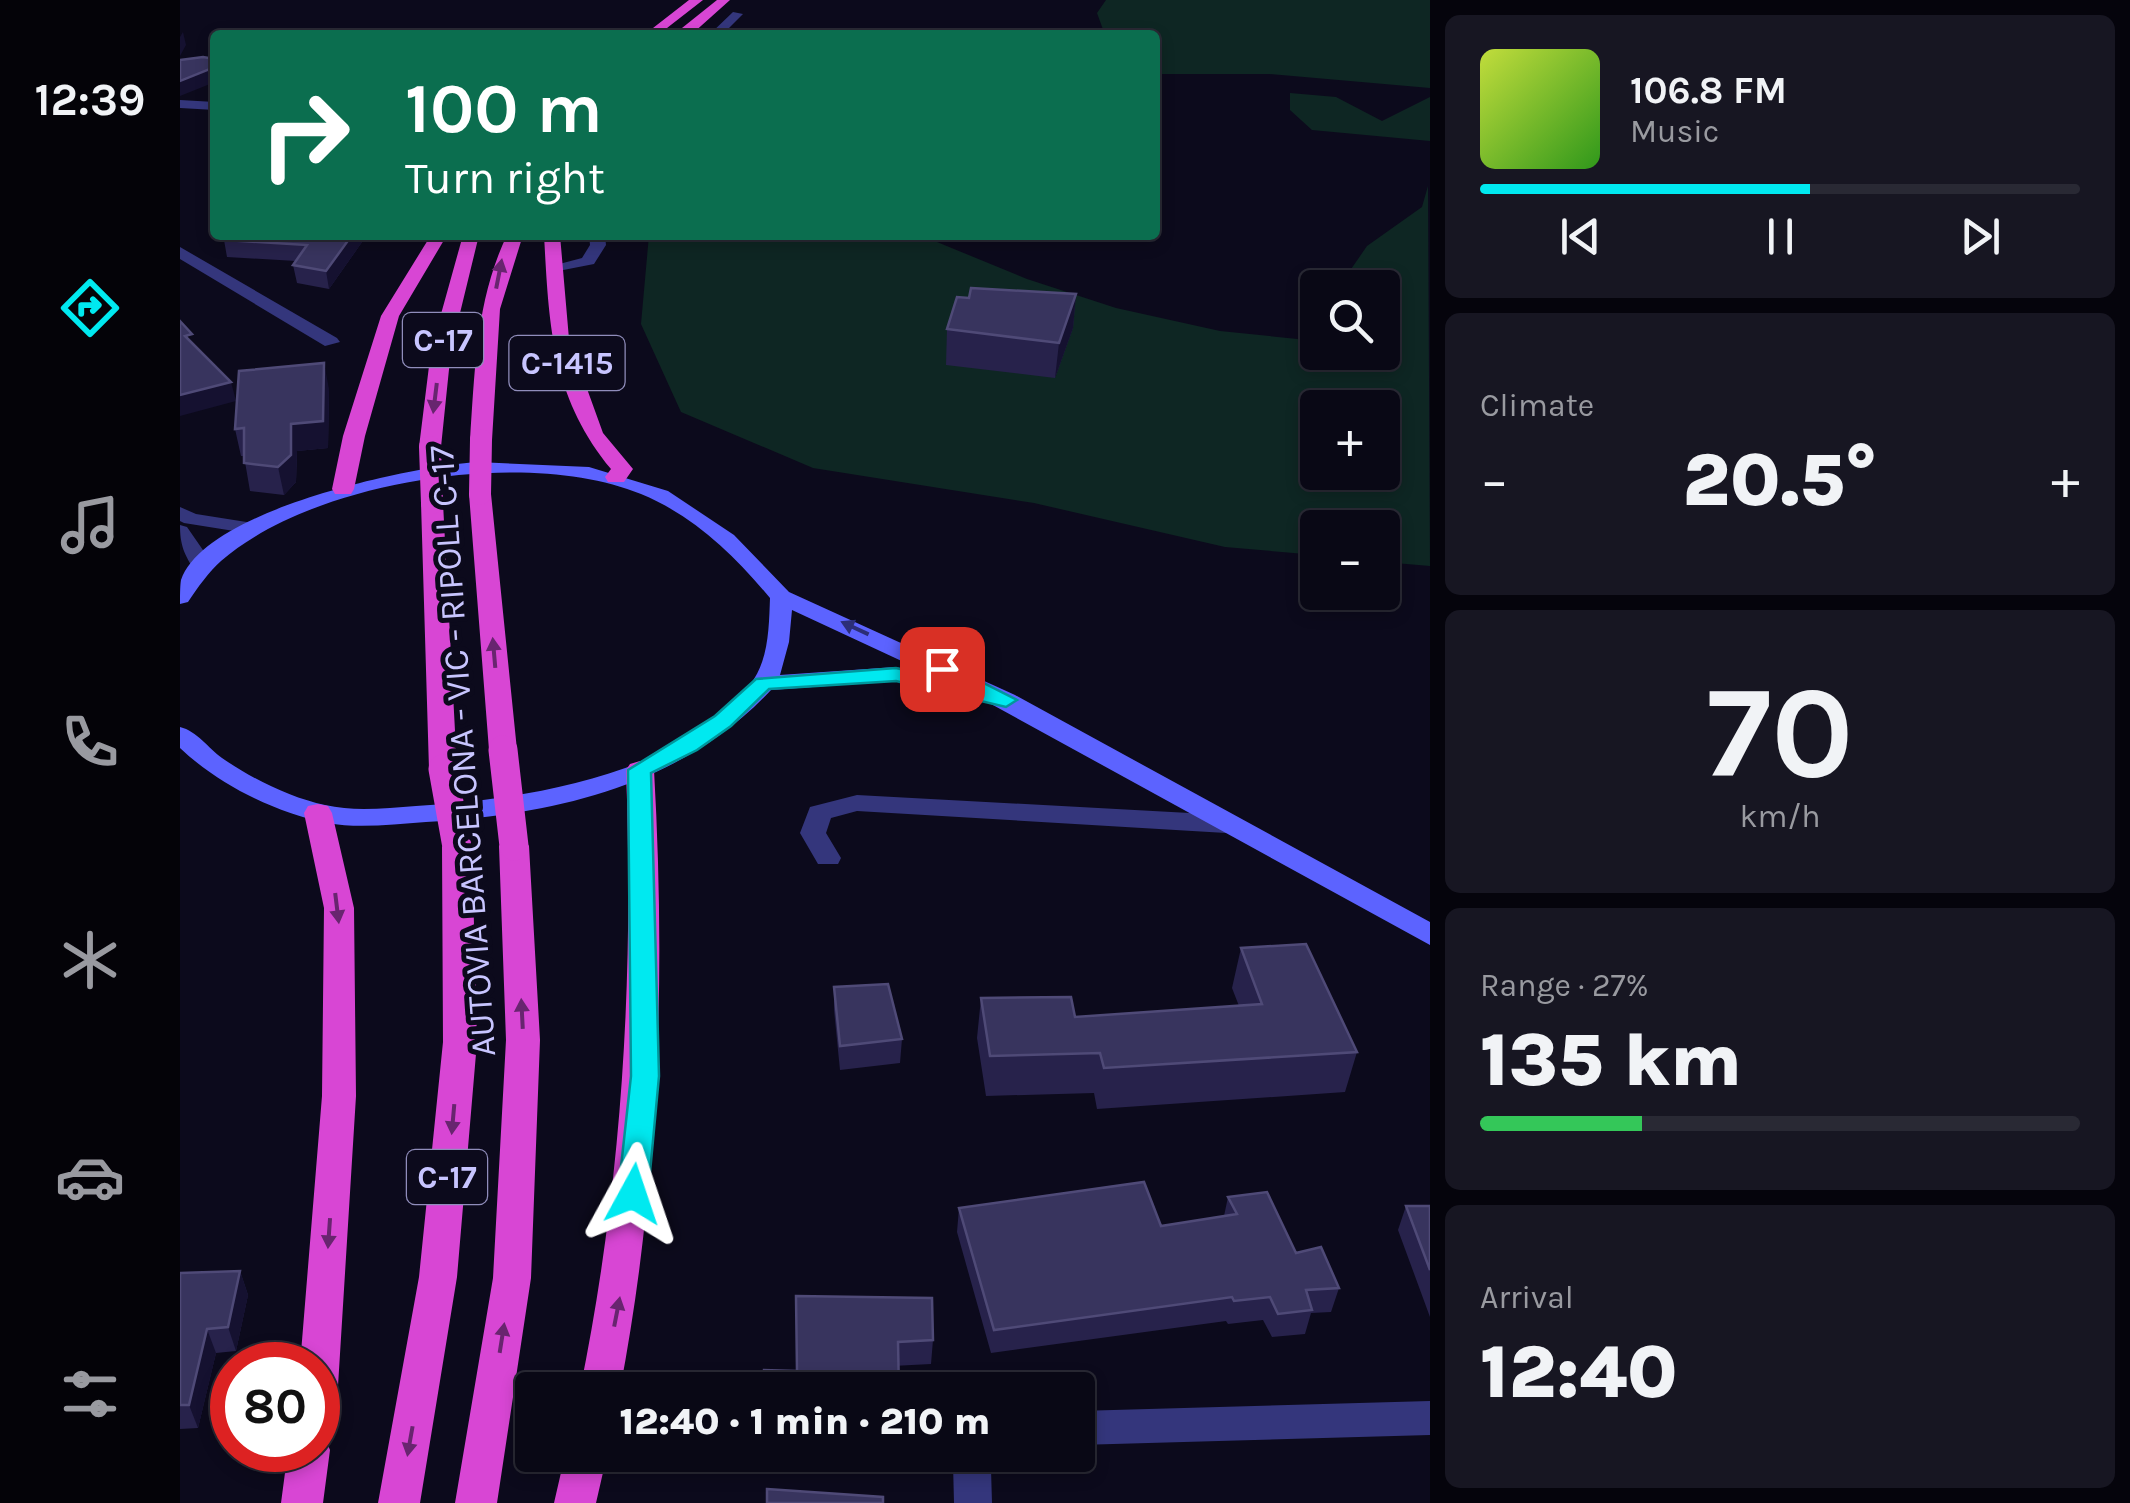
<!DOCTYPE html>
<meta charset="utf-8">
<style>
:root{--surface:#090815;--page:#171622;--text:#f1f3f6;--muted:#999aa0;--line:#292934;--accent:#00e9f0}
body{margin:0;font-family:Karla,sans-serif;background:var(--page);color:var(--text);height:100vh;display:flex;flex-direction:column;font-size:38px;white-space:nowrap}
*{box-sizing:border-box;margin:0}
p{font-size:32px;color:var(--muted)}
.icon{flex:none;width:55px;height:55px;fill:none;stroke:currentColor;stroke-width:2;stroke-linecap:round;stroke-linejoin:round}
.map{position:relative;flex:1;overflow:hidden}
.side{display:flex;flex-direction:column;gap:15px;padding:15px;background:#05040c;width:700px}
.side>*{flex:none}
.banner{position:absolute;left:30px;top:30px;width:950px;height:210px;border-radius:10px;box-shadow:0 5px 15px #0003,0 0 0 2px var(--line);background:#0b6e4f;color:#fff;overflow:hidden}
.fabs{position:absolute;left:1120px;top:270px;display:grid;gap:20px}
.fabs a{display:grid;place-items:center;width:100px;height:100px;border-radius:10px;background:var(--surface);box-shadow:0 5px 15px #0003,0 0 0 2px var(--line);font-size:50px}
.speed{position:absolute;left:30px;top:1342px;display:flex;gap:20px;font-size:50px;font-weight:700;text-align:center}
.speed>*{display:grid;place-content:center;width:130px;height:130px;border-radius:50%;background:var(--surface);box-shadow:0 5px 15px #0003,0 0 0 2px var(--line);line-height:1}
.speed .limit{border:15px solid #d22;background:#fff;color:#111}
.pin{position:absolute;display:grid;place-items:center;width:85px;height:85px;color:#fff;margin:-42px;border-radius:20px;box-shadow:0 5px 15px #0006}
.me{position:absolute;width:110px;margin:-55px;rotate:5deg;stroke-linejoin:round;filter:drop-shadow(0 0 8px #0008)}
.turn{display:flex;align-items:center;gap:35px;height:210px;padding:0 30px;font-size:45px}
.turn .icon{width:130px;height:130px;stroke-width:2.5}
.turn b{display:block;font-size:70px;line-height:85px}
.big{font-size:75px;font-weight:800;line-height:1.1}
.side .card{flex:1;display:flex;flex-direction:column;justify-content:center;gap:15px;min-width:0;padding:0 35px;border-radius:15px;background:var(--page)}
.side .dial{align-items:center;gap:0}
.dial b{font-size:130px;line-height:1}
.song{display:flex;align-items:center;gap:30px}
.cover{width:120px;height:120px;border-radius:15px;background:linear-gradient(135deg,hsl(70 70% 55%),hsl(110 70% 35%))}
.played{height:10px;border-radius:5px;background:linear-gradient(90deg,var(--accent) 55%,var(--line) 55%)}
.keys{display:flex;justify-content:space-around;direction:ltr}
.heat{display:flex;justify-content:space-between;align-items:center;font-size:55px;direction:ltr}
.charge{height:15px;border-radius:8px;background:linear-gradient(90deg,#34c759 27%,var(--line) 0)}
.trip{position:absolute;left:335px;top:1372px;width:580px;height:100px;border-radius:10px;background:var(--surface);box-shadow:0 5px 15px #0003,0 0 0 2px var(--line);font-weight:800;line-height:100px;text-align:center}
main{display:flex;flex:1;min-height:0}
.tabs{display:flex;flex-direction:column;width:180px;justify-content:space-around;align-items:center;background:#040308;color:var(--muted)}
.tabs .icon{width:70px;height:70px}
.tabs .active{color:var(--accent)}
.tabs b{font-size:45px;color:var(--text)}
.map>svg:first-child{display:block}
.green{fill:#0e2623;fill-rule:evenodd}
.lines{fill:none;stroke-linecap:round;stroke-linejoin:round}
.minor{fill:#34367c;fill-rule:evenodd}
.tertiary{fill:#34367c;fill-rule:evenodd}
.secondary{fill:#5c63ff;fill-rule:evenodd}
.trunk{fill:#d846d4;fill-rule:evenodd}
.trunk-bridge-far1{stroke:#d846d4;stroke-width:22}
.trunk-bridge{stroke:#d846d4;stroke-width:29}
.wall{fill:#27224b}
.shaded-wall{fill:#151130}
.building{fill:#38345e;stroke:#4f4a77;stroke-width:2.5}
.oneway{fill:#68256f}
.oneway2{fill:#2c2e77}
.route{fill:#00e9f0;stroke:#00979c;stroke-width:2.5}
.labels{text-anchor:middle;stroke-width:10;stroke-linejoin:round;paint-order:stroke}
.shield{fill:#0c0a1c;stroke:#908dbb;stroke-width:2.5}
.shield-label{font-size:32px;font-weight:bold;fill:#c8c5ff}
.street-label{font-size:35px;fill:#c8c5ff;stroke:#0c0a1c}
</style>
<main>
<nav class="tabs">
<b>12:39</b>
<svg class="icon active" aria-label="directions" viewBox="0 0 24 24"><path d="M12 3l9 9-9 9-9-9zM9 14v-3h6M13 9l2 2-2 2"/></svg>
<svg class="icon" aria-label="music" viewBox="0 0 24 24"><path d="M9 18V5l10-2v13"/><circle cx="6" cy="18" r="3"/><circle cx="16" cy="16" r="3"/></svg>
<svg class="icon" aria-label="phone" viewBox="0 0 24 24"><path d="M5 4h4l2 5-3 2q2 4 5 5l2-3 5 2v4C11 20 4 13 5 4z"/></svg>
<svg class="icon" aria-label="climate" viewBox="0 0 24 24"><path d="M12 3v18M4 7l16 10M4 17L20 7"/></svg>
<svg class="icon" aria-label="car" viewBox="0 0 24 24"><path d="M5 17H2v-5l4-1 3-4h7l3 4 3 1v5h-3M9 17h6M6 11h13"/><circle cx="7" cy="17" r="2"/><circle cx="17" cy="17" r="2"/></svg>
<svg class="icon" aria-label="filters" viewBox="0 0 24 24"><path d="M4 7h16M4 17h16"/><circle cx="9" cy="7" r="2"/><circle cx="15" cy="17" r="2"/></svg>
</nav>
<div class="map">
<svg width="1250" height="1503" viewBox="0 0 1250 1503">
<rect width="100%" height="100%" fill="#0c0a1c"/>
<path class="green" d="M926 0H1250V88L1089 74H976L975 35H925L917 13Z
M1110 93 1156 97 1202 121 1250 97V141L1132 130 1110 110Z
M1248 186 1250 566 1203 562 1202 528H1138L1137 555 1045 547 854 503 633 468 501 412 461 324 469 235H740L847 279 936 308 1040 331 1137 341 1138 352H1202V288L1174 287 1167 275 1187 246 1242 207ZM1138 408H1202V472H1138Z"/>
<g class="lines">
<path class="minor" d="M553 12 563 14 542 35H529Z
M0 100 35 102V110L0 108Z
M409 235H425L426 245 414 264 368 273V267L402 258 410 245Z
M0 247 157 338 160 342 145 346 0 259Z
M677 795 1046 815 1059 824 1046 833 677 811 651 818 646 833 661 858 658 864H638L620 833 630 807Z
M1250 1401V1435L898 1445V1411Z
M776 1455H818L811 1469 812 1503H774L773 1463Z"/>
<path class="tertiary" d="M0 507 16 514 80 524 83 528 73 534 4 523 0 521Z
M0 525 7 527 34 566 31 571H15C4 554 0 545 0 525Z"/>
<path class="secondary" d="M297 462 409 467 488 491 554 535 609 592 835 695 1250 922V945L791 693 781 697 716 681 591 690C501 786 373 815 246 822 213 824 180 829 147 823 95 813 38 784 0 748V727C17 731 28 748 42 758 71 778 110 798 145 805 175 812 206 808 236 806 341 800 510 775 574 679 589 656 589 624 590 598 554 555 514 516 461 494 348 447 134 480 41 561 28 573 18 587 8 602L0 604C0 597 0 586 1 580 26 509 230 467 297 462ZM612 610 756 677 716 667 600 675 609 642Z"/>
<path class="trunk" d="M509 0H523L478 35H464Z
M537 0H550L512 34H502V28Z
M251 235H267L219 316 185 436 174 489 171 494H155L152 489 163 436 201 316Z
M283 235H299L271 350 261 447 250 453 239 447 251 350Z
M327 235H343L320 309 312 440 301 446 290 440C295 369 296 300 327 235Z
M364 235H380L389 339 423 433 453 469 444 482H428L425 477 431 469C371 396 369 325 364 235Z
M300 487 311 494 337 750 323 758 309 750 289 494Z
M252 496 263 503 277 769 273 775H253L249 769 241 503Z
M460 761 470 764 474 770C486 979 479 1184 440 1390H400C442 1184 454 980 446 770L450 764Z
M138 804 148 806 152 813 174 908 176 1096 158 1386 152 1399 138 1404V1365H120L142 1096 144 908 124 813 128 806Z
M334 836 344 839 349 846 360 1040 351 1278 317 1503H275L313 1278 326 1040 319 846 324 839Z
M277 837 287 840 292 847 297 1042 277 1277 240 1503H198L239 1277 263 1042 262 847 267 840Z
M138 1434 144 1436 150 1450 143 1503H101L108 1450H138Z
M385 1455H427L416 1503H374Z"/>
<path class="trunk-bridge-far1" d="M250 447 252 503
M300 494 301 440"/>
<path class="trunk-bridge" d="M323 750 334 846
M263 769 277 847"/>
</g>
<path class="wall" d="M48 235H187L149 289 117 283 113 265 116 261 47 257 44 240Z
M896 294 893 328 875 378 766 365 767 329Z
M149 389 148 448 117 451 116 482 104 495 70 491 64 456H61L55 429Z
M1061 948 1177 1052 1165 1092 917 1109 914 1093 806 1096 797 1038 801 998 895 1017 1059 1006 1052 988Z
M654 987 722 1039 720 1063 660 1070 654 1010Z
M1048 1197 1159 1288 1151 1312 1131 1313 1125 1334 1092 1337 1083 1320 1048 1324 1046 1321 811 1353 777 1232 779 1208 981 1226 1044 1216Z
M1226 1206H1250V1317L1218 1230Z
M60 1271 68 1295 56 1351 36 1353 18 1428 0 1429V1273Z
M752 1298 753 1340 751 1364 617 1371Z"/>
<path class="shaded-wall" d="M3 32 6 45 0 56V37Z
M35 67V82L0 96V81Z
M172 235H187L149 289 146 271Z
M896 294 893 328 875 378 879 343Z
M144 363 149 389 148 448 117 451 116 482 104 495 98 467 111 424Z
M51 382 56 401 0 416V395Z
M60 1271 68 1295 56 1351 48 1327Z
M27 1329 36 1353 18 1428 9 1405Z"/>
<path class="building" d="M23 57 35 59V67L0 81V60Z
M48 235H172L146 271 113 265 127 245 44 240Z
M791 288 896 294 879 343 767 329 777 297 789 298Z
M0 321 12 334 5 336 51 382 0 395Z
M144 363 143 421 111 424V455L98 467 64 463V428L55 429 59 371Z
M1126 944 1177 1052 924 1068 920 1053 810 1056 801 998 891 997 895 1017 1082 1004 1061 948Z
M708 984 722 1039 660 1046 654 987Z
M964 1182 981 1226 1057 1214 1048 1197 1087 1192 1116 1253 1141 1247 1159 1288 1126 1290 1132 1310 1098 1314 1090 1297 1054 1301 1052 1297 814 1330 779 1208Z
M1226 1206H1250V1270Z
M60 1271 48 1327 27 1329 9 1405H0V1273Z
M616 1296 752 1298 753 1340 718 1342 719 1390H583L584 1370 617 1371Z
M587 1489 703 1497V1503H587Z"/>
<defs><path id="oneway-solid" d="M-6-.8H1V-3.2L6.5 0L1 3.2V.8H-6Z" transform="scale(2.5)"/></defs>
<g class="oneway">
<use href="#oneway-solid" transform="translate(319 274) rotate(-79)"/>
<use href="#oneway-solid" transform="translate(255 398) rotate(97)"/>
<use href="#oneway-solid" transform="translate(314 653) rotate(-95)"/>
<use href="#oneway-solid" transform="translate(157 908) rotate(83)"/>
<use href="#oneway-solid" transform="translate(342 1014) rotate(-93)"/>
<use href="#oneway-solid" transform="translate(273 1119) rotate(95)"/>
<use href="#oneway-solid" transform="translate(149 1233) rotate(94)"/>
<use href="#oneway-solid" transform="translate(437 1312) rotate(-79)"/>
<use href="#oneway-solid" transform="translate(322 1338) rotate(-81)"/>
<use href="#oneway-solid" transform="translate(230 1441) rotate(100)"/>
</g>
<use class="oneway2" href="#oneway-solid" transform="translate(675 628) rotate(-155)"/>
<path class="route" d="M762 662 837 700 826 707 716 681 589 689 551 726 517 750 471 773 479 1076 468 1194 464 1203 453 1207 443 1203 438 1194 451 1076 448 770 535 716 576 679 716 668 769 680 752 669Z"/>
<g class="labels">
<g class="shield">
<rect x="223" y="313" width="80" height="54" rx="8"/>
<rect x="329.5" y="336" width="115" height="54" rx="8"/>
<rect x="227" y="1150" width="80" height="54" rx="8"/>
</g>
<g class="shield-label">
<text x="263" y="351">C-17</text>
<text x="387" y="374">C-1415</text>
<text x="267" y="1188">C-17</text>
</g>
<g class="street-label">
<text transform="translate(282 751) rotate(-94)" y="12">AUTOVIA BARCELONA - VIC - RIPOLL C-17</text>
</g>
</g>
</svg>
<div class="fabs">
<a><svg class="icon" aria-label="search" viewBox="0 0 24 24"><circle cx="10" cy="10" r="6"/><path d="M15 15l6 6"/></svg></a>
<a>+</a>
<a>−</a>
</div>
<div class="speed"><div class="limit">80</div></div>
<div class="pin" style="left:762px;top:669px;background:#d93025"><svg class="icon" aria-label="arrive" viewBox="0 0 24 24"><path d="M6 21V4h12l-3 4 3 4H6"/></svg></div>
<svg class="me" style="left:453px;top:1194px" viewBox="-20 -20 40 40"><path d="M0-17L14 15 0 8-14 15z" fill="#00e9f0" stroke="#fff" stroke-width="4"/></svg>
<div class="trip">12:40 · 1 min · 210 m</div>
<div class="banner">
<div class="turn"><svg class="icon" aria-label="right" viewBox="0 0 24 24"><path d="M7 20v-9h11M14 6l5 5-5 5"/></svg><div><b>100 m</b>Turn right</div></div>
</div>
</div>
<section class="side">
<div class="card">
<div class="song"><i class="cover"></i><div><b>106.8 FM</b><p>Music</p></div></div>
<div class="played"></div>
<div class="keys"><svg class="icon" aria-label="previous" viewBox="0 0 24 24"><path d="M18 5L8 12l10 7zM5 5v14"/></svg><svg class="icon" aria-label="pause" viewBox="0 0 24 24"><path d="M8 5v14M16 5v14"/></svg><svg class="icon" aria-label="next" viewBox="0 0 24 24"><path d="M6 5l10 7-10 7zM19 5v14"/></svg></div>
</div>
<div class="card"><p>Climate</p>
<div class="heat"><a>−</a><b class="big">20.5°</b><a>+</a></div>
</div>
<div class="card dial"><b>70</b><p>km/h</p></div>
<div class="card"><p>Range · 27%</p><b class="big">135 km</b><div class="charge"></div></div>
<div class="card"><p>Arrival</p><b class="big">12:40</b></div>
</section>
</main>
